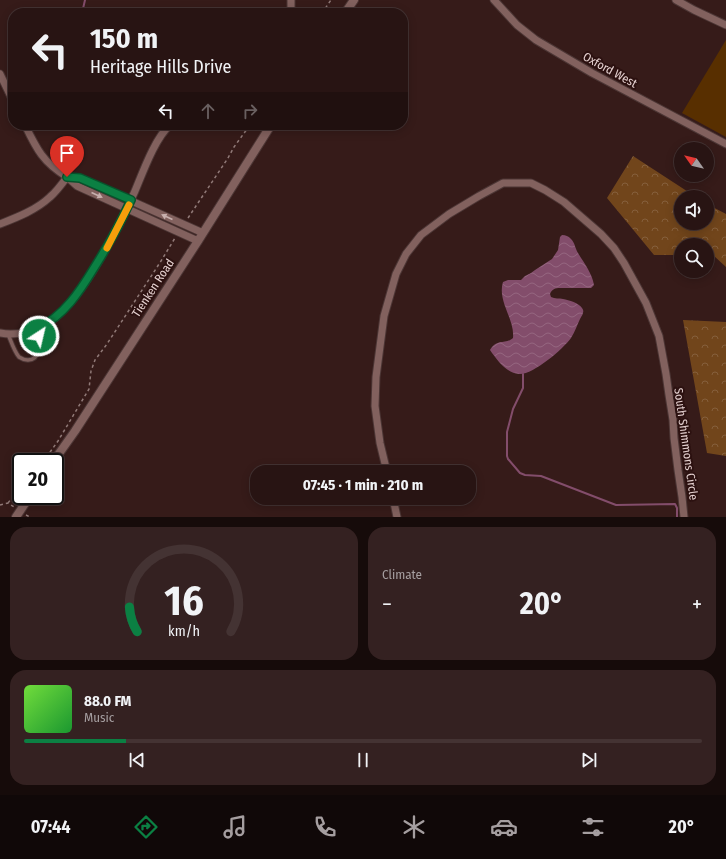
<!DOCTYPE html>
<meta charset="utf-8">
<style>
:root{--surface:#281413;--page:#342121;--text:#f1f3f6;--muted:#a59ea0;--line:#433;--accent:#0b8043}
body{margin:0;font-family:"Fira Sans Condensed",sans-serif;background:var(--page);color:var(--text);height:100vh;display:flex;flex-direction:column;font-size:15px;white-space:nowrap}
*{box-sizing:border-box;margin:0}
p{font-size:13px;color:var(--muted)}
.icon{flex:none;width:22px;height:22px;fill:none;stroke:currentColor;stroke-width:2;stroke-linecap:round;stroke-linejoin:round}
.map{position:relative;height:517px;overflow:hidden}
.sheet{display:flex;flex-direction:column;gap:10px;padding:10px;background:#160b0a;flex:1}
.sheet>*{flex:none}
.hud{position:absolute;left:8px;top:8px;width:400px;height:122px;border-radius:16px;box-shadow:0 2px 10px #0003,0 0 0 1px var(--line);background:#281413;color:var(--text);overflow:hidden}
.needle{width:26px;rotate:304deg}
.tools{position:absolute;left:674px;top:142px;display:grid;gap:8px}
.tools a{display:grid;place-items:center;width:40px;height:40px;border-radius:50%;background:var(--surface);box-shadow:0 2px 10px #0003,0 0 0 1px var(--line);font-size:20px}
.speed{position:absolute;left:12px;top:453px;display:flex;gap:8px;font-size:20px;font-weight:700;text-align:center}
.speed>*{display:grid;place-content:center;width:52px;height:52px;border-radius:50%;background:var(--surface);box-shadow:0 2px 10px #0003,0 0 0 1px var(--line);line-height:1}
.speed .limit{border:2px solid #111;border-radius:6px;background:#fff;color:#111}
.pin{position:absolute;display:grid;place-items:center;width:34px;height:34px;color:#fff;margin:-41px -17px;border-radius:50% 50% 50% 0;rotate:-45deg;box-shadow:0 0 4px #0007}
.pin .icon{rotate:45deg}
.me{position:absolute;width:44px;margin:-22px;rotate:35deg;stroke-linejoin:round;filter:drop-shadow(0 0 3px #0008)}
.turn{display:flex;align-items:center;gap:14px;height:84px;padding:0 16px;font-size:18px}
.turn .icon{width:52px;height:52px;stroke-width:2.5}
.turn b{display:block;font-size:28px;line-height:34px}
.lanes{display:flex;align-items:center;height:38px;padding:0 16px;background:#0003;justify-content:center;gap:20px;direction:ltr}
.lanes .off{opacity:.35}
.big{font-size:30px;font-weight:700;line-height:1.1}
.sheet .widget{flex:1;display:flex;flex-direction:column;justify-content:center;gap:6px;min-width:0;padding:0 14px;border-radius:16px;background:var(--page)}
.sheet .dial{align-items:center;gap:0}
.dial svg{height:104px;overflow:visible;fill:none;stroke:var(--line);stroke-width:7;stroke-linecap:round;text-anchor:middle}
.dial text{fill:var(--text);stroke:none}
.song{display:flex;align-items:center;gap:12px}
.cover{width:48px;height:48px;border-radius:6px;background:linear-gradient(135deg,hsl(100 70% 55%),hsl(130 70% 35%))}
.played{height:4px;border-radius:2px;background:linear-gradient(90deg,var(--accent) 15%,var(--line) 15%)}
.keys{display:flex;justify-content:space-around;direction:ltr}
.heat{display:flex;justify-content:space-between;align-items:center;font-size:22px;direction:ltr}
.sheet .tiles{flex:1;display:grid;gap:10px;grid-template-columns:1fr 1fr}
.widget:last-child{grid-column:span 2}
.trip{position:absolute;left:250px;top:465px;width:226px;height:40px;border-radius:16px;background:var(--surface);box-shadow:0 2px 10px #0003,0 0 0 1px var(--line);font-weight:700;line-height:40px;text-align:center}
.menu{display:flex;height:64px;justify-content:space-around;align-items:center;background:#100808;color:var(--muted)}
.menu .icon{width:28px;height:28px}
.menu .on{color:var(--accent)}
.menu b{font-size:18px;color:var(--text)}
.map>svg:first-child{display:block}
.forest{fill:url(#forest-crowns)}
.park{fill:#582f00}
.water{fill:url(#water-waves)}
.lines{fill:none;stroke-linecap:round;stroke-linejoin:round}
.stream{stroke:#834d6b;stroke-width:2}
.service-casing{stroke:#4c3635;stroke-width:5.5}
.minor-casing{stroke:#4c3635;stroke-width:9}
.tertiary-casing{stroke:#4c3635;stroke-width:10}
.path{stroke:#917a78;stroke-width:1.5;stroke-dasharray:3 3;stroke-linecap:butt}
.service{stroke:#82615e;stroke-width:3.5}
.minor{stroke:#82615e;stroke-width:7}
.tertiary{stroke:#82615e;stroke-width:8}
.oneway{fill:#c8b0ae}
.route-casing{stroke:#07532c;stroke-width:10}
.route{stroke:#0b8043;stroke-width:7}
.slow{stroke:#f59e0b;stroke-width:7}
.labels{text-anchor:middle;stroke-width:4;stroke-linejoin:round;paint-order:stroke}
.street-label{font-size:12px;fill:#e6d2d1;stroke:#2c1110}
</style>
<div class="map">
<svg width="726" height="517" viewBox="0 0 726 517">
<defs>
<pattern id="forest-crowns" width="20" height="18" patternUnits="userSpaceOnUse"><rect width="20" height="18" fill="#71451b"/><path d="M2 6a3 3 0 1 1 6 0M12 15a3 3 0 1 1 6 0" fill="none" stroke="#855f3b"/></pattern>
<pattern id="water-waves" width="16" height="10" patternUnits="userSpaceOnUse"><rect width="16" height="10" fill="#834d6b"/><path d="M0 5q4-4 8 0t8 0" fill="none" stroke="#95667f"/></pattern>
</defs>
<rect width="100%" height="100%" fill="#361b19"/>
<path class="forest" d="M633 156 696 197H681V223H707V204L726 214V267L713 255H707V245H681V255H654L607 198Z
M683 320 726 322V456L707 453Z"/>
<path class="park" d="M726 40V137L682 113Z"/>
<path class="water" d="M562 235C566 235 568 236 571 239 575 243 575 248 578 253 584 263 592 273 594 285L591 288H560C555 288 552 289 550 294L551 297C555 299 559 298 563 299 569 300 579 303 582 308 585 312 582 315 580 319 577 325 575 332 571 338 563 349 533 375 519 374 506 373 497 360 490 350 497 338 505 345 513 338 515 319 497 301 503 282L508 280H521L525 276 531 273 535 270 552 259 558 250 560 237Z"/>
<g class="lines">
<path class="stream" d="M82 13 85 0
M523 374V388L513 409 507 432V456L508 459 520 473 525 475 541 476 616 505 675 504 677 508V517"/>
<g class="service-casing">
<path id="service" d="M8 334C11 341 14 351 19 357 22 359 25 360 28 360 43 360 39 337 39 328"/>
</g>
<g class="minor-casing">
<path id="minor" d="M494 0 517 25 536 40 592 73 726 144
M676 0 694 10 726 25
M291 13V0
M0 74 13 101
M0 224C18 217 36 210 50 197 57 191 62 184 67 177 43 162 37 150 25 125
M198 241 77 186 67 177 80 178 203 233
M0 333C15 336 34 332 47 324 67 310 81 290 94 269 109 244 123 218 135 191 143 172 155 138 170 125
M387 472 380 443 375 406 376 377 384 316 396 274 406 254 421 235 449 214 479 196 503 183H531L545 190 564 202 601 234 614 248 624 263 646 303 659 336 666 374 669 395 673 420 674 438 678 470 682 497 684 517
M393 498 397 517"/>
</g>
<g class="tertiary-casing">
<path id="tertiary" d="M345 13 354 0
M53 462 75 431 198 241 271 125
M16 517 30 496"/>
</g>
<path class="path" d="M322 13 331 0
M188 218 228 158 234 147 250 125
M43 462 58 441 89 389 91 371 95 360 107 344 161 261 175 238
M8 503 21 486
M0 505 8 503 14 507
M26 515 30 517"/>
<use href="#service" class="service"/>
<use href="#minor" class="minor"/>
<use href="#tertiary" class="tertiary"/>
</g>
<defs><path id="oneway-solid" d="M-6-.8H1V-3.2L6.5 0L1 3.2V.8H-6Z"/></defs>
<g class="oneway">
<use href="#oneway-solid" transform="translate(97 195) rotate(24)"/>
<use href="#oneway-solid" transform="translate(167 217) rotate(-156)"/>
</g>
<g class="lines">
<g class="route-casing">
<path id="route" d="M39 336 38 328C64 316 80 291 94 268 108 246 120 224 131 200L80 178 67 177"/>
</g>
<use href="#route" class="route"/>
<path class="slow" d="M107 248 129 205"/>
</g>
<g class="labels">
<g class="street-label">
<text transform="translate(610 70) rotate(29)" y="4">Oxford West</text>
<text transform="translate(153 288) rotate(-57)" y="4">Tienken Road</text>
<text transform="translate(686 444) rotate(82)" y="4">South Shimmons Circle</text>
</g>
</g>
</svg>
<div class="tools">
<a><svg class="needle" viewBox="-14 -14 28 28"><path d="M0-13l5 13h-10z" fill="#e53935"/><path d="M0 13l5-13h-10z" fill="#a59ea0"/></svg></a>
<a><svg class="icon" aria-label="sound" viewBox="0 0 24 24"><path d="M4 9h4l5-4v14l-5-4H4zM17 9q2 3 0 6"/></svg></a>
<a><svg class="icon" aria-label="search" viewBox="0 0 24 24"><circle cx="10" cy="10" r="6"/><path d="M15 15l6 6"/></svg></a>
</div>
<div class="speed"><div class="limit">20</div></div>
<div class="pin" style="left:67px;top:177px;background:#d93025"><svg class="icon" aria-label="arrive" viewBox="0 0 24 24"><path d="M6 21V4h12l-3 4 3 4H6"/></svg></div>
<svg class="me" style="left:39px;top:336px" viewBox="-20 -20 40 40"><circle r="17" fill="#0b8043" stroke="#fff" stroke-width="3"/><path d="M0-11L8 9 0 5-8 9z" fill="#fff"/></svg>
<div class="trip">07:45 · 1 min · 210 m</div>
<div class="hud">
<div class="turn"><svg class="icon" aria-label="left" viewBox="0 0 24 24"><path d="M17 20v-9H6M10 6l-5 5 5 5"/></svg><div><b>150 m</b>Heritage Hills Drive</div></div>
<div class="lanes"><svg class="icon" aria-label="left" viewBox="0 0 24 24"><path d="M17 20v-9H6M10 6l-5 5 5 5"/></svg><svg class="icon off" aria-label="ahead" viewBox="0 0 24 24"><path d="M12 20V5M6 11l6-6 6 6"/></svg><svg class="icon off" aria-label="right" viewBox="0 0 24 24"><path d="M7 20v-9h11M14 6l5 5-5 5"/></svg></div>
</div>
</div>
<section class="sheet">
<div class="tiles">
<div class="widget dial"><svg viewBox="0 0 100 80">
<path d="M14 69A42 42 0 1 1 86 69"/>
<path d="M14 69A42 42 0 0 1 8 50" stroke="#0b8043"/>
<text x="50" y="56" font-size="32" font-weight="700">16</text>
<text x="50" y="72" font-size="11">km/h</text>
</svg></div>
<div class="widget"><p>Climate</p>
<div class="heat"><a>−</a><b class="big">20°</b><a>+</a></div>
</div>
<div class="widget">
<div class="song"><i class="cover"></i><div><b>88.0 FM</b><p>Music</p></div></div>
<div class="played"></div>
<div class="keys"><svg class="icon" aria-label="previous" viewBox="0 0 24 24"><path d="M18 5L8 12l10 7zM5 5v14"/></svg><svg class="icon" aria-label="pause" viewBox="0 0 24 24"><path d="M8 5v14M16 5v14"/></svg><svg class="icon" aria-label="next" viewBox="0 0 24 24"><path d="M6 5l10 7-10 7zM19 5v14"/></svg></div>
</div>
</div>
</section>
<nav class="menu">
<b>07:44</b>
<svg class="icon on" aria-label="directions" viewBox="0 0 24 24"><path d="M12 3l9 9-9 9-9-9zM9 14v-3h6M13 9l2 2-2 2"/></svg>
<svg class="icon" aria-label="music" viewBox="0 0 24 24"><path d="M9 18V5l10-2v13"/><circle cx="6" cy="18" r="3"/><circle cx="16" cy="16" r="3"/></svg>
<svg class="icon" aria-label="phone" viewBox="0 0 24 24"><path d="M5 4h4l2 5-3 2q2 4 5 5l2-3 5 2v4C11 20 4 13 5 4z"/></svg>
<svg class="icon" aria-label="climate" viewBox="0 0 24 24"><path d="M12 3v18M4 7l16 10M4 17L20 7"/></svg>
<svg class="icon" aria-label="car" viewBox="0 0 24 24"><path d="M5 17H2v-5l4-1 3-4h7l3 4 3 1v5h-3M9 17h6M6 11h13"/><circle cx="7" cy="17" r="2"/><circle cx="17" cy="17" r="2"/></svg>
<svg class="icon" aria-label="filters" viewBox="0 0 24 24"><path d="M4 7h16M4 17h16"/><circle cx="9" cy="7" r="2"/><circle cx="15" cy="17" r="2"/></svg>
<b>20°</b>
</nav>
